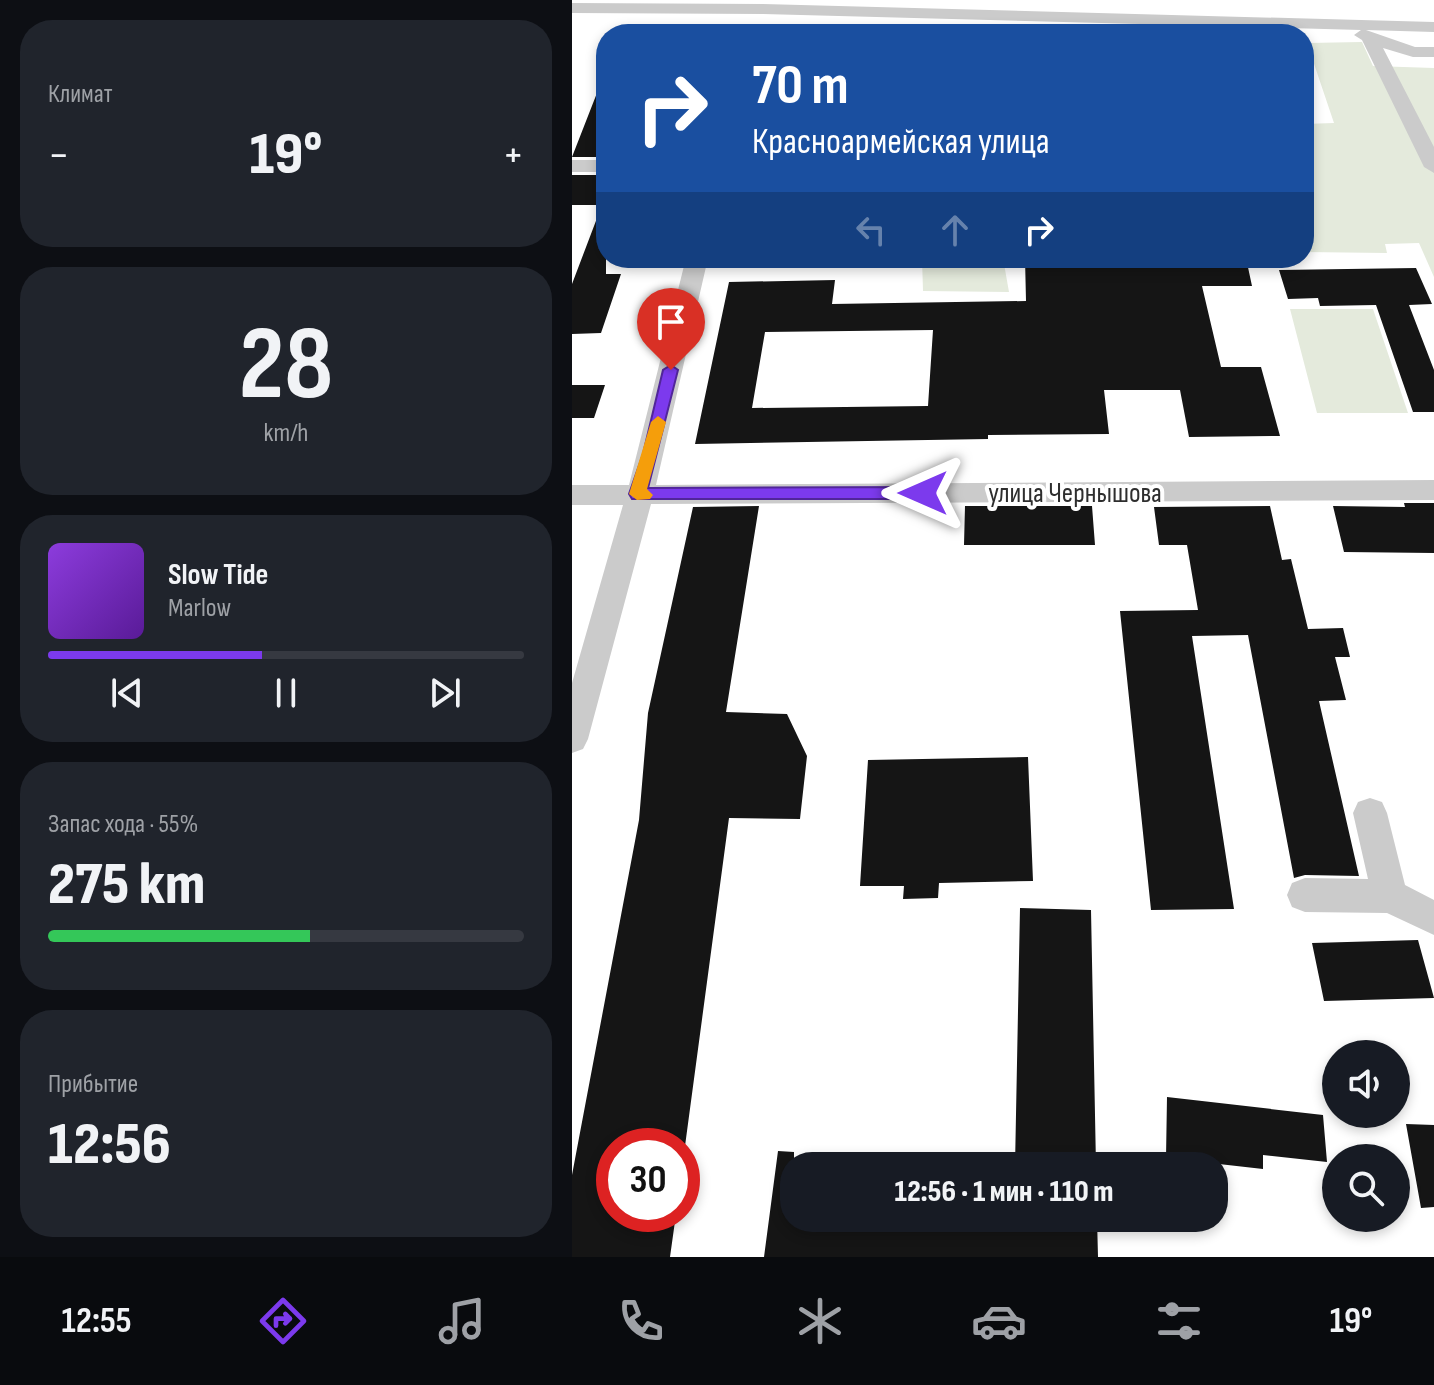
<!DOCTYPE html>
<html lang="ru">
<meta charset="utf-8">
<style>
:root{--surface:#171b24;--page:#20242c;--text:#f1f3f6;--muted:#9ea1a6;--line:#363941;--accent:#7c3aed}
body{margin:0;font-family:"Sofia Sans Condensed",sans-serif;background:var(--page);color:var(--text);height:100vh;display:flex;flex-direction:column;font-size:30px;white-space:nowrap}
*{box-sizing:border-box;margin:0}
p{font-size:26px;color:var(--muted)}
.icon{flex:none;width:44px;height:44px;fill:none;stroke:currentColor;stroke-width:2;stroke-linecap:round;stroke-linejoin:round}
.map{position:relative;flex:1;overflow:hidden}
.details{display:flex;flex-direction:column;gap:20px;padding:20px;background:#0d0f14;width:572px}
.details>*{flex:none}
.top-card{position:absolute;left:24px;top:24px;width:718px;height:244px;border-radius:32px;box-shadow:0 4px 12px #0003;background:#1a4fa0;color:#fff;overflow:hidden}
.fabs{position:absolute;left:750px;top:1040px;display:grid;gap:16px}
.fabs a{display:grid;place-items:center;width:88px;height:88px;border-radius:50%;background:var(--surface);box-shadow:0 4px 12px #0003;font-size:40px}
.speed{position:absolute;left:24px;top:1128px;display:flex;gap:16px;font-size:40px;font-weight:700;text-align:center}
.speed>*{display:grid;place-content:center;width:104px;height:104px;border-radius:50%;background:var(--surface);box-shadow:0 4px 12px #0003;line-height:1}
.speed .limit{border:12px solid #d22;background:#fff;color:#111}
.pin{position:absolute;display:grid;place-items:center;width:68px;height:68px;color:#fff;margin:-82px -34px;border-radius:50% 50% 50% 0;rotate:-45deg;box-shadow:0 0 8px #0007}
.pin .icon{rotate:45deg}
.me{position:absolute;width:88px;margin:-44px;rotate:270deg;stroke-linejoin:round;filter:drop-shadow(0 0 6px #0008)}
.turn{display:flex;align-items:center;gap:28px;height:168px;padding:0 24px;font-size:36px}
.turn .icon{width:104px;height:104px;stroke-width:2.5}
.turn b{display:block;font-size:56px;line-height:68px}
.lanes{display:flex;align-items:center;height:76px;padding:0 24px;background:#0003;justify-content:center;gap:40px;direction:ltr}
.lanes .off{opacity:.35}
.big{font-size:60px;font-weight:800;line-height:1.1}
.details .widget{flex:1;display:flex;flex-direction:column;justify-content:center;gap:12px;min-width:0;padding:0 28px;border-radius:32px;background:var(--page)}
.details .dial{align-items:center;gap:0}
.dial b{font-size:104px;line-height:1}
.song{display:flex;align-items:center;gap:24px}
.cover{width:96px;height:96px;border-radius:12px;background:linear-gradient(135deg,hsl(270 70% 55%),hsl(270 70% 35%))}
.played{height:8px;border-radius:4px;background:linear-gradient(90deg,var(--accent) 45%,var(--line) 45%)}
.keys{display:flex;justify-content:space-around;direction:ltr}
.heat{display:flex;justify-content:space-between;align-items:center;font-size:44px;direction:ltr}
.charge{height:12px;border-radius:6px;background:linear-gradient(90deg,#34c759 55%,var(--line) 0)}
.trip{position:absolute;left:208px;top:1152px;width:448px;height:80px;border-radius:32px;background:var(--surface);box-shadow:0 4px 12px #0003;font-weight:800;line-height:80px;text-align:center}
.tabs{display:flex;height:128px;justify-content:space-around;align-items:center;background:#090b0e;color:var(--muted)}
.tabs .icon{width:56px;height:56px}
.tabs .on{color:var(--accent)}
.tabs b{font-size:36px;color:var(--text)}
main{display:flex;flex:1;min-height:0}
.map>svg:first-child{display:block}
.green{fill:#e4eadc}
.building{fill:#151515;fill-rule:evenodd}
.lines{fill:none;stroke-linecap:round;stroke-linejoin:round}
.minor{fill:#cbcbcb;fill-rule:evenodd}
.route{fill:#7c3aed;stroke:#51269a;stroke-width:2}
.slow{fill:#f59e0b}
.labels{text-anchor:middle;stroke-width:8;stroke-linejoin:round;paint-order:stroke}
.street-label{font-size:28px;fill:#2e2e2e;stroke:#fff}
</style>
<main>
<section class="details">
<div class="widget"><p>Климат</p>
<div class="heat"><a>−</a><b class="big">19°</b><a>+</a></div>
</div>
<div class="widget dial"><b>28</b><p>km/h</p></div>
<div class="widget">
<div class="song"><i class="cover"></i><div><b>Slow Tide</b><p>Marlow</p></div></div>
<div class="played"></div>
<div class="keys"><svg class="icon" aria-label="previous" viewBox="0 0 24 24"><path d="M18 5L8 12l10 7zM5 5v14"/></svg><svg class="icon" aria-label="pause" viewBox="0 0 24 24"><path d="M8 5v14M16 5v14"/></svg><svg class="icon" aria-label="next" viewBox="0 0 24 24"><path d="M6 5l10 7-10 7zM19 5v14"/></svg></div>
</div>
<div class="widget"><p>Запас хода · 55%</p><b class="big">275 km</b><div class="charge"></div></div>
<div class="widget"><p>Прибытие</p><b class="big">12:56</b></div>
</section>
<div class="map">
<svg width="862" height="1257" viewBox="0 0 862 1257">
<rect width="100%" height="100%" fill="#fff"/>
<path class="green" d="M790 42 801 66 862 68V277L847 243 813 244 815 253 732 252V124L762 123 735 43Z
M350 258H431L437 292 351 291Z
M718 309H801L836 413H745Z"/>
<path class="building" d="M32 75 34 157H0Z
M0 175H34V274H49L29 333 0 334V284L30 205H0Z
M453 258H674L680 286H630L649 367H689L708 436 617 437 608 390H532L537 434 416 435V439L123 444 157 282 263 280 260 304 454 301ZM361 330 356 406 180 408 193 332Z
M844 268 860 304 837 305 862 370V412H841L804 305 748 306 746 298 716 299 707 270Z
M0 385H33L22 418H0Z
M832 503H862V553L772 552 761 506 833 507Z
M187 506 154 712 215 714 235 756 228 819 157 818 113 1146H42V1214H104L98 1257H0V1175L67 820 76 713 121 507Z
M393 506H520L523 545H392Z
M698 506 710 560 719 559 736 629 771 628 778 657H763L774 700 747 701 787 876 733 875 722 878 676 635 620 636 662 909 579 910 548 611 626 610 615 545H587L582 507Z
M456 757 461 881 367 883 366 898 331 899 332 886H288L296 760Z
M448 908 519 910 524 1166H443Z
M846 940 862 998 752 1001 740 943Z
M595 1097 751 1115 755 1162 691 1155V1169L594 1158Z
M834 1124 862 1125V1207L849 1208Z
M206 1151 222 1152V1218H525L526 1257H192Z"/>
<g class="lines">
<path class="minor" d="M0 3 191 4 862 22V32L794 30 843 47H862V57H841L811 48 862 147V173L852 167 790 40 782 35 789 30 191 14 0 13Z
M0 160H34V172H0Z
M114 258H136L84 485 862 480V500L79 504 16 739 11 749 0 753V683L51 505H0V485H57Z
M798 798 810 802 815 813 833 885 862 900V935L815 913 733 912 720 907 715 895 720 883 733 878 796 879 781 813 786 802Z"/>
</g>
<path class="route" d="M99 365 106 370 76 488 351 487 359 493 351 499H60L57 494 71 454 91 370Z"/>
<path class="slow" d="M86 416 94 422 75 489 81 495 78 499 65 500 57 494 79 422Z"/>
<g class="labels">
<g class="street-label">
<text x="503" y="502">улица Чернышова</text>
</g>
</g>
</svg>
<div class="fabs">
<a><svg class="icon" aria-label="sound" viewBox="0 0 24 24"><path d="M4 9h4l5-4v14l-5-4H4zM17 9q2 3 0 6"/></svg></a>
<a><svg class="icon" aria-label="search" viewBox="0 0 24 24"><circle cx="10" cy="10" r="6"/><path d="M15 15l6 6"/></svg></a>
</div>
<div class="speed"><div class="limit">30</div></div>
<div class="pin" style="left:99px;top:370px;background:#d93025"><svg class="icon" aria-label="arrive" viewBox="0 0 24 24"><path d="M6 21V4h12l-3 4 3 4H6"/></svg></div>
<svg class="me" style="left:351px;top:493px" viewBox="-20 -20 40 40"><path d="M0-17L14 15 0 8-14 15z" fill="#7c3aed" stroke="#fff" stroke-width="4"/></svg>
<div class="trip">12:56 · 1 мин · 110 m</div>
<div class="top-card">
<div class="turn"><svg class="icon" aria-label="right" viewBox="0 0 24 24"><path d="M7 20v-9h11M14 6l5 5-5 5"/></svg><div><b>70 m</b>Красноармейская улица</div></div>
<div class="lanes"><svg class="icon off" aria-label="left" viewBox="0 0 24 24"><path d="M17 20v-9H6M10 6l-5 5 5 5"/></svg><svg class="icon off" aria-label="ahead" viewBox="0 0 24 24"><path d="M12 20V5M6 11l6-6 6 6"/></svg><svg class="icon" aria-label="right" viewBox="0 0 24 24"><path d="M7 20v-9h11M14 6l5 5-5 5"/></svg></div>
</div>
</div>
</main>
<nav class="tabs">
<b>12:55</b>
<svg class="icon on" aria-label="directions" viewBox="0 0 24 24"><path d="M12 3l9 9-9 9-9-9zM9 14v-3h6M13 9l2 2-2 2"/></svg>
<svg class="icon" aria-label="music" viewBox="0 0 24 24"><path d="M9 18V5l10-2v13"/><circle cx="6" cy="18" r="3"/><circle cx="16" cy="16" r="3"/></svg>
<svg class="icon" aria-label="phone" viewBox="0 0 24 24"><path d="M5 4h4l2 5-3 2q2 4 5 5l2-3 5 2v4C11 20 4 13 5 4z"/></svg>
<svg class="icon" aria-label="climate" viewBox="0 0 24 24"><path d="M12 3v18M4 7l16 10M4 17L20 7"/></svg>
<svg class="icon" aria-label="car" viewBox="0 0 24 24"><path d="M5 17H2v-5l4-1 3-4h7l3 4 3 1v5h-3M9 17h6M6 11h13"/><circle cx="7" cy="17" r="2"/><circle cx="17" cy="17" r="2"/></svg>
<svg class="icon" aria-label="filters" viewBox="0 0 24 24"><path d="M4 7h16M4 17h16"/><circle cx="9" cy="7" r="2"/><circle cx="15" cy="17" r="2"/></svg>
<b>19°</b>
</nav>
